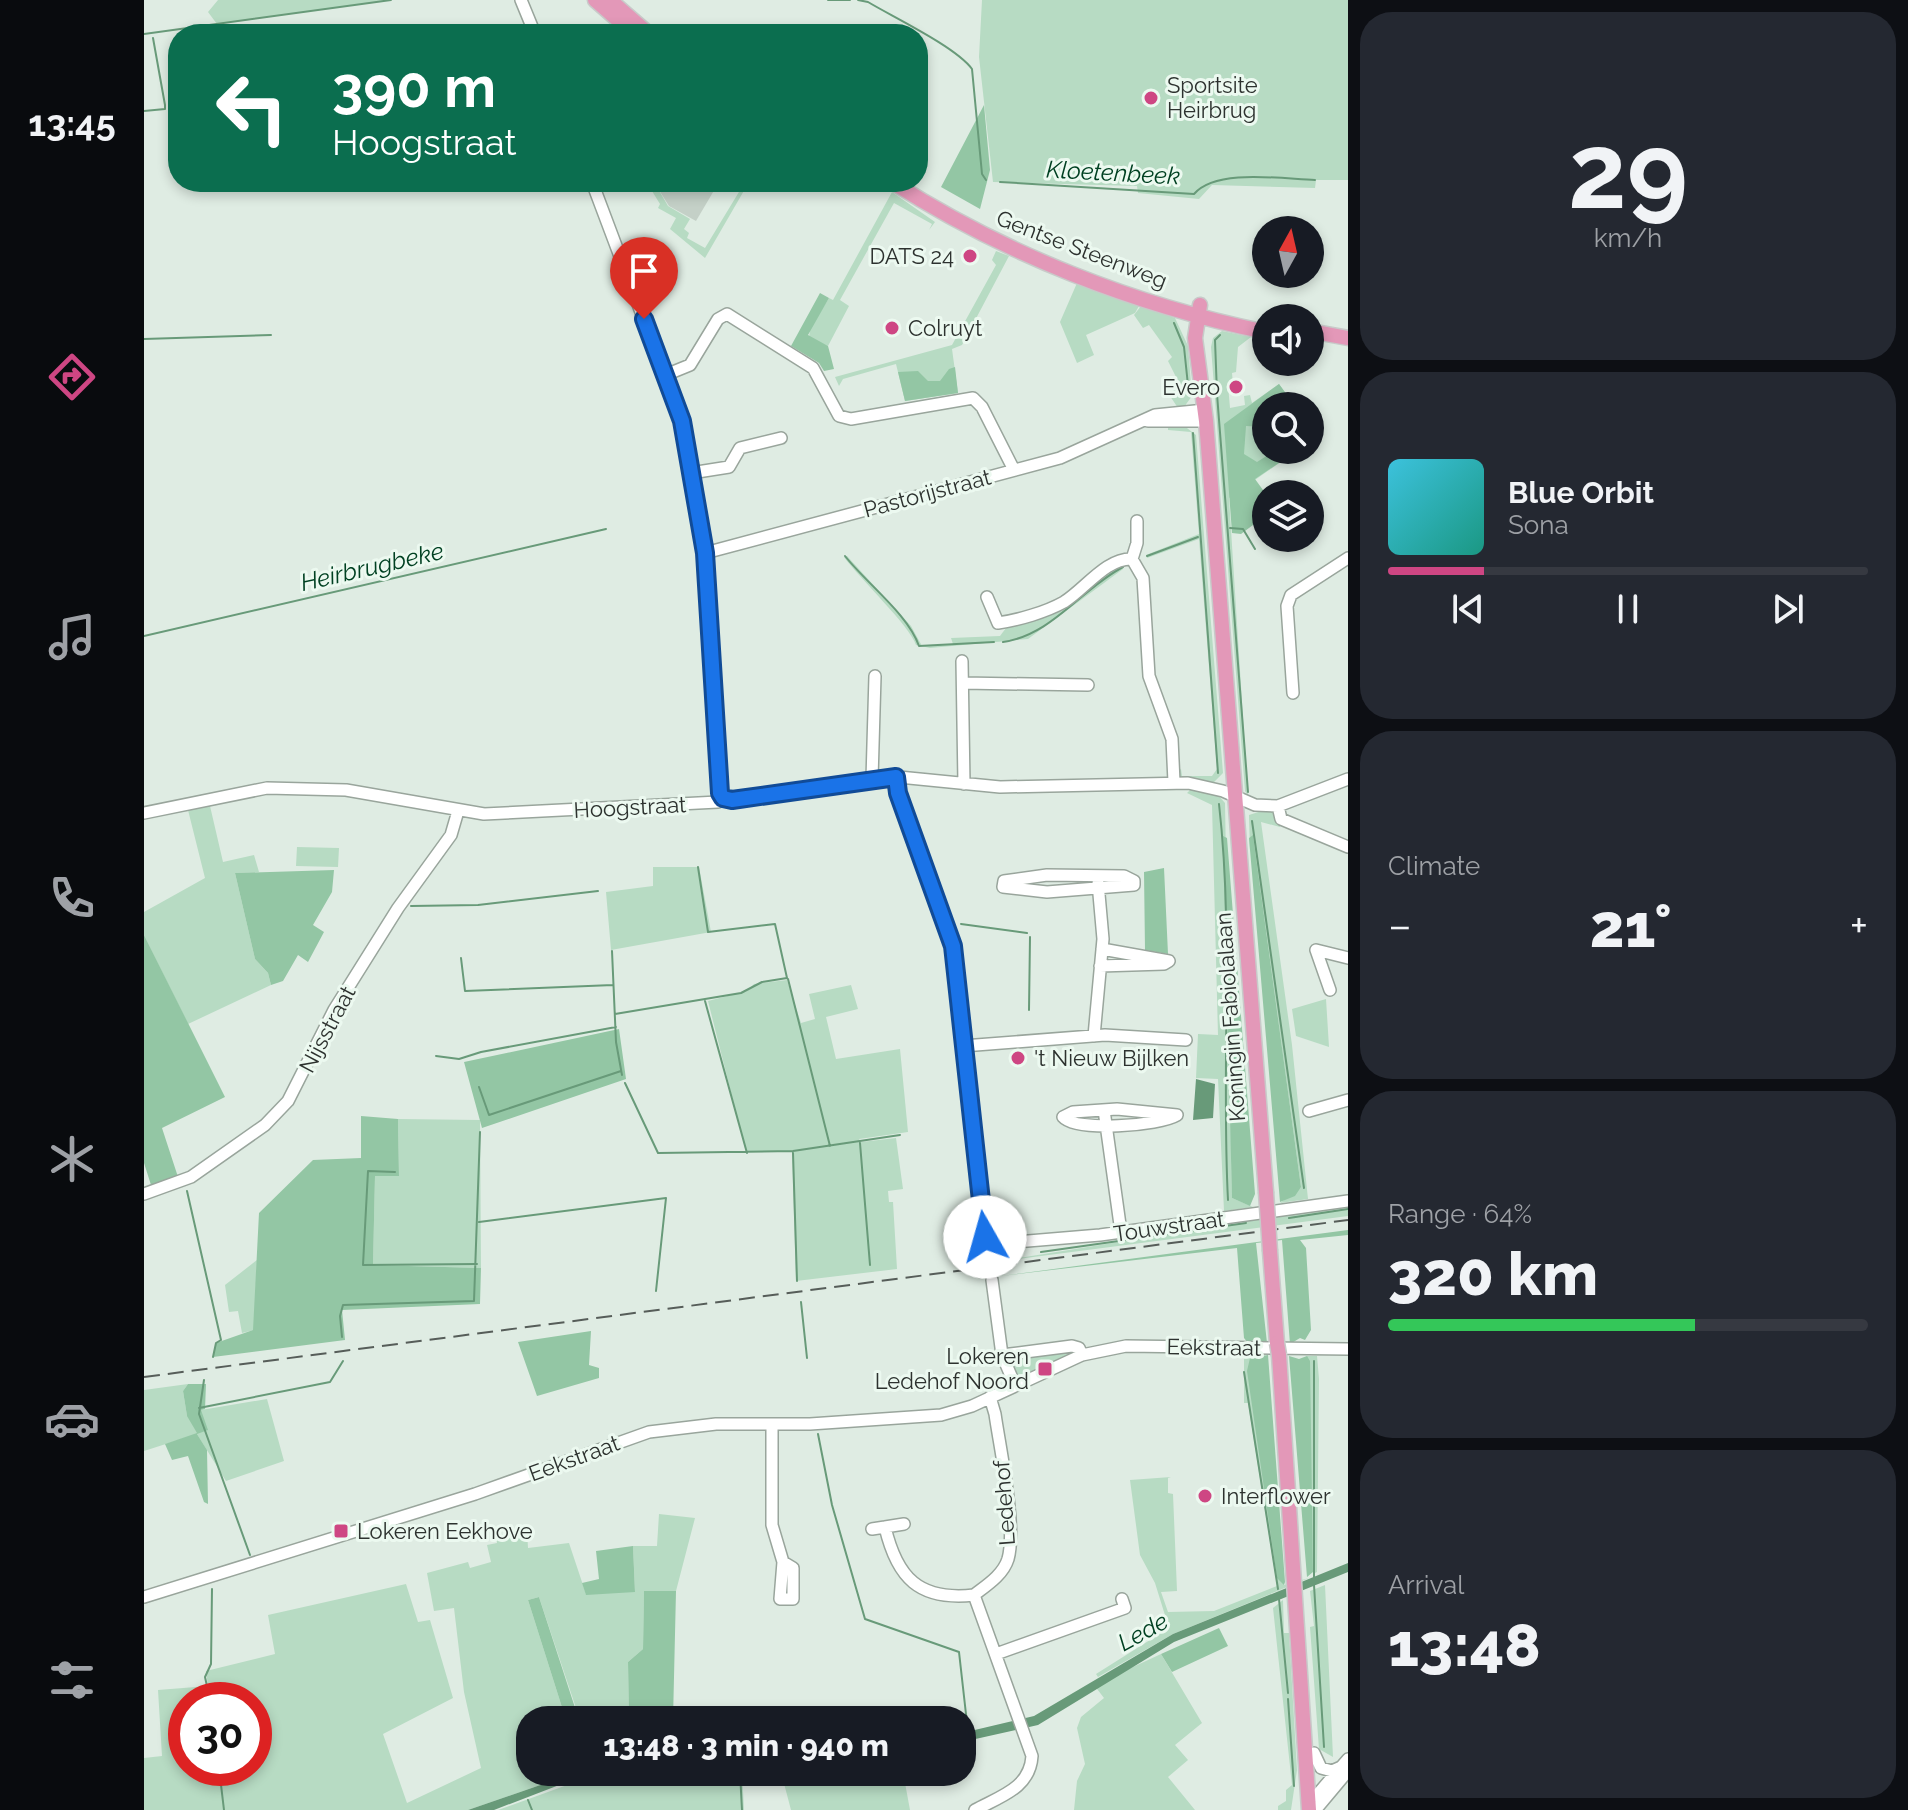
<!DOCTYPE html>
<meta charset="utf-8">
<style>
:root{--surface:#171b24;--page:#242831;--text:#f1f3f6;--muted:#9ea1a6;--line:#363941;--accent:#ce4683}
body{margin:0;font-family:Raleway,sans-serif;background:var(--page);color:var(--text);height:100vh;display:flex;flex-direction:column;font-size:30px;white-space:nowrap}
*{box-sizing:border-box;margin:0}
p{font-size:26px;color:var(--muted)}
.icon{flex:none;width:44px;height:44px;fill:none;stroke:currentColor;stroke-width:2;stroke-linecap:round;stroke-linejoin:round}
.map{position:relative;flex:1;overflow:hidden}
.panel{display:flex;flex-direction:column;gap:12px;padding:12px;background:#0d0f14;width:560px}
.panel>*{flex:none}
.banner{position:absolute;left:24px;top:24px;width:760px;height:168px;border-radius:32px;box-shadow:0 4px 12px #0003;background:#0b6e4f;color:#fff;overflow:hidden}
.needle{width:52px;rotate:8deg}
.controls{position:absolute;left:1108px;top:216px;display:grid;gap:16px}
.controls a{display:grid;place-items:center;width:72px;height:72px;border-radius:50%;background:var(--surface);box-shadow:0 4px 12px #0003;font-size:40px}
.speed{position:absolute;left:24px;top:1682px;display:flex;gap:16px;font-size:40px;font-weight:700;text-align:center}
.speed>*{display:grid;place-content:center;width:104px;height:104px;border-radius:50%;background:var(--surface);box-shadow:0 4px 12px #0003;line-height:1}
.speed .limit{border:12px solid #d22;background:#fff;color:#111}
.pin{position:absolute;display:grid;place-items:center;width:68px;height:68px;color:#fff;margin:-82px -34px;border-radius:50% 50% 50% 0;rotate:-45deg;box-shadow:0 0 8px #0007}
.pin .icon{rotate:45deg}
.me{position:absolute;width:88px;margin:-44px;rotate:353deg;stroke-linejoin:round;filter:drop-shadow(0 0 6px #0008)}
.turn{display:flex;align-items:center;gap:28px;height:168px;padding:0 32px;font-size:36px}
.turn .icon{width:104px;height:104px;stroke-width:2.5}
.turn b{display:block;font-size:56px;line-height:68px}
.big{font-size:60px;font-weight:800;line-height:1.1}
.panel .card{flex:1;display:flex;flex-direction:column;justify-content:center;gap:12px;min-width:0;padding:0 28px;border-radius:32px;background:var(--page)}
.panel .dial{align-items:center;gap:0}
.dial b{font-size:104px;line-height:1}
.song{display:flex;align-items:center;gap:24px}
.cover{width:96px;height:96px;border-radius:12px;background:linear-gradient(135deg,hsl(190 70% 55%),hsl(170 70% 35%))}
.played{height:8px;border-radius:4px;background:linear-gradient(90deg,var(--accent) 20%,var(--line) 20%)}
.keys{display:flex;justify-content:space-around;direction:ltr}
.heat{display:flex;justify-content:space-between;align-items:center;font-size:44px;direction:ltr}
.charge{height:12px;border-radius:6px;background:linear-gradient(90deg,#34c759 64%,var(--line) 0)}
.trip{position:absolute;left:372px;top:1706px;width:460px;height:80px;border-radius:32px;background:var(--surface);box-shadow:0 4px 12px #0003;font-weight:800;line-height:80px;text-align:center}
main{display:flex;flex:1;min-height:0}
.menu{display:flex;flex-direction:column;width:144px;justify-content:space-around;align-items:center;background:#090b0e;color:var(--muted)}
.menu .icon{width:56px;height:56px}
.menu .on{color:var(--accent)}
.menu b{font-size:36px;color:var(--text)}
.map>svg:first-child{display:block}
.green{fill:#b7dbc3;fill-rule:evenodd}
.forest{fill:#93c6a4}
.water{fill:#689a79}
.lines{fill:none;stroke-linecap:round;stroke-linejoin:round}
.stream{stroke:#689a79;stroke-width:2}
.building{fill:#c4d0c7}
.minor-casing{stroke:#99a59c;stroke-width:14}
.major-casing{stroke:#c8cac9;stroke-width:17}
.minor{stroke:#fff;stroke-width:11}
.major{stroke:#e398b8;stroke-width:14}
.rail{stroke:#565d59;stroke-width:2;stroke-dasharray:16 8;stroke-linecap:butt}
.major-bridge-casing{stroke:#c8cac9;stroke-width:17;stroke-linecap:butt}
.major-bridge{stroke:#e398b8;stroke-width:14}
.route-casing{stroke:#114b97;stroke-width:20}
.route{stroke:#1a73e8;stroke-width:14}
.poi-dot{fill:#ce4683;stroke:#ecf9f0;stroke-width:3}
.labels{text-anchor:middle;stroke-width:6;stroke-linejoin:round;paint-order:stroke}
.poi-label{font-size:22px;fill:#2d322f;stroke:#ecf9f0;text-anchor:start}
.street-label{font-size:22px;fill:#2d322f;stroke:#ecf9f0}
.water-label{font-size:24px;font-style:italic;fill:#004122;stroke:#ecf9f0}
</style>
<main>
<nav class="menu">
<b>13:45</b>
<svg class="icon on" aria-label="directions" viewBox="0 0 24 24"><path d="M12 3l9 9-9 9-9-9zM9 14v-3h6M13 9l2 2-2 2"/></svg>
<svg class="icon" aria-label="music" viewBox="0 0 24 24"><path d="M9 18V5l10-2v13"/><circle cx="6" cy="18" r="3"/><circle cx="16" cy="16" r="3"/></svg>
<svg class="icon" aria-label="phone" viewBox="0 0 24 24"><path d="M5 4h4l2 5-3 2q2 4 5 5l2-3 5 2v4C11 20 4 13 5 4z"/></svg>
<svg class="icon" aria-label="climate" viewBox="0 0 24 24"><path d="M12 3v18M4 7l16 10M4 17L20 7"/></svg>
<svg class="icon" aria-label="car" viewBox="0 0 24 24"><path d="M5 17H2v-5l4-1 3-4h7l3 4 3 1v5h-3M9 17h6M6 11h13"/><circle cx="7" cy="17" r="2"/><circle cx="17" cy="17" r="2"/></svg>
<svg class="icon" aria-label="filters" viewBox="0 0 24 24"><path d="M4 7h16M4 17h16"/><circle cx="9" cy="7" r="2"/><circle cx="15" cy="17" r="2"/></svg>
</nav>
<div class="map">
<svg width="1204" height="1810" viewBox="0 0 1204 1810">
<rect width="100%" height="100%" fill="#dfece3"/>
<path class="green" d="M74 0H247L73 24 64 12Z
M838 0H1204V180H1172L1171 188 1068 185 1055 199 994 193 993 186 849 182 835 57Z
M510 182 524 206 546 219 540 229 545 233 543 238 561 248 601 182H605L561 258 526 229 532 218 514 208 516 204 503 183Z
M748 192 791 222 785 230 788 224 750 203 696 300 705 306 684 346 665 338 666 329 685 298 689 300Z
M852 251 865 256 818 345 808 349 814 393 761 401 752 364 699 379 695 386 691 377 808 345 852 265 848 260Z
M933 283 995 306 991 313 942 335 950 355 933 363 916 322Z
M997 306 1031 318 1044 346 1048 396 1040 407 1034 408 1024 393 1037 387 1024 361 1028 357 1005 325 999 328 990 315Z
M1078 331 1107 337 1094 347 1092 372 1088 373 1089 384 1084 385 1086 408 1101 405 1100 396 1106 395 1108 403 1135 384 1151 406H1122V450H1154L1085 498 1104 796 1101 791 1067 347 1069 338Z
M1024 424 1039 425 1052 435 1079 773 1069 783 1036 779 1033 772 1037 769 1038 776H1068L1073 769 1055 539 1003 558 1002 555 1055 534 1047 432 1024 430Z
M703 556 767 626 778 646 809 644 807 638 856 636 862 628 917 607 971 568 977 565 979 569 884 639 786 648 772 645C766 626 716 579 700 557Z
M1049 787 1074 795 1081 803 1088 1198 1109 1207 1080 1211 1074 1079 1052 1078 1054 1034 1074 1035 1068 805 1043 793Z
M66 806 79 862 110 855 115 872 91 873 111 959 124 973 127 985 44 1024 0 935V912L61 878 44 810Z
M1124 809 1130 811 1137 824 1136 827 1117 822 1148 1045 1164 1199 1136 1203 1157 1187 1109 836 1105 838 1106 851 1105 815Z
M153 847 195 848 194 867 152 866Z
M509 867H555L567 932 467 950 462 892 509 886Z
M643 980 657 1023 671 1019 665 994 707 985 714 1009 682 1017 692 1059 756 1049 764 1132 715 1139 717 1142 752 1138 759 1189 744 1191 745 1202H749L753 1269 652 1281 648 1152H602L564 1001 603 991 610 984Z
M1182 999 1185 1047 1152 1036 1148 1009Z
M254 1119 336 1120 337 1268 229 1265 231 1175 255 1176Z
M1204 1205V1216L850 1262Z
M113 1260 110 1330 98 1333 94 1311 85 1312 81 1285Z
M926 1350 931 1352 878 1378 872 1376 867 1364 869 1358Z
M1100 1355H1121L1113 1360 1140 1585 1165 1578 1029 1634 954 1677 952 1674 1025 1628 1011 1583 996 1555 986 1480 1027 1477 1024 1478V1493L1029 1494 1033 1591 1017 1592 1024 1612 1070 1611 1133 1586 1104 1403H1100Z
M1163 1356H1173L1175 1379 1173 1572 1169 1574Z
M44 1384 39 1391 43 1416 57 1410 123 1399 140 1461 82 1481 53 1434 0 1451V1390Z
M515 1514 551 1518 532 1591 500 1592 499 1649 484 1662 485 1720H436L395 1597 384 1600 422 1720H386V1772H434L324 1810H0V1758L18 1756 14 1690 64 1686 62 1671 131 1654 124 1615 262 1584 274 1622 286 1620 309 1698 239 1734 263 1803 337 1768 320 1692 310 1608 290 1611 283 1573 324 1562 326 1568 347 1562 343 1545 353 1543 352 1536 383 1529 384 1548 425 1543 442 1594 491 1591 489 1546H513ZM42 1700H110V1768H42Z
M1181 1585 1189 1757 1175 1749 1166 1627 1170 1626 1166 1591Z
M1139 1600 1140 1633H1145L1153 1770 1147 1810H1134V1806L1142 1801V1790L1148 1785 1129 1608Z
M1017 1654 1058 1723 1031 1745 1044 1760 1024 1777 1051 1810H930L933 1781 941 1764 933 1728 937 1717 960 1698 950 1685Z
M459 1772H598L600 1810H354Z
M637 1772H759L766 1810H647Z"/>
<path class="forest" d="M840 105 846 170 836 209 797 187Z
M676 293 685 298 664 335 684 346 690 369 680 371 675 363 647 346Z
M811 367 814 393 761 401 754 372 774 371 784 381H796L805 369Z
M1135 384 1151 406H1122V427L1102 426 1100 454 1113 462 1132 450H1154L1111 479 1119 490 1121 516 1097 534 1088 533 1080 424Z
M1109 835 1157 1187 1151 1196 1136 1202 1105 838Z
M1079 836 1083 838 1111 1194 1106 1206 1088 1198Z
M1020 868 1024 954 1001 950 1000 872Z
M190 870 188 892 169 925 180 932 164 962 154 955 139 981 127 985 124 973 111 959 91 873Z
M0 935 81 1097 18 1128 34 1177 7 1185 0 1163Z
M475 1029 482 1079 338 1128 320 1062Z
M217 1116 254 1119 255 1176H231L229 1265 337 1268 336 1304 198 1310 201 1340 69 1357 72 1343 109 1330 115 1213 169 1160 217 1158Z
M1204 1230V1235L1156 1240 1162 1248 1167 1330 1161 1340 1156 1338 1146 1344 1138 1240 1112 1243 1123 1343 1111 1339 1104 1343 1100 1338 1093 1248 857 1276Z
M447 1331 445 1365 455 1368V1378L393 1396 374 1342Z
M1124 1355 1141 1582 1140 1585 1133 1578 1103 1371 1106 1358Z
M1145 1356 1155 1359 1163 1356 1166 1361 1169 1572 1163 1577Z
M44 1384H62L61 1409 57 1410 64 1430 53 1434 63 1450 64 1504 60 1502 44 1456 28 1460 21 1444 53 1433 43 1416 39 1391Z
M489 1546 491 1592 442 1595 438 1583 455 1579 452 1551Z
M500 1591H532L529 1720H485L484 1662 499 1649Z
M395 1597 435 1720H422L384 1600Z
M1075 1628 1084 1646 1028 1672 1017 1654Z"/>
<path class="water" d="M1052 1079 1071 1084 1069 1118 1049 1120Z
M1204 1563V1572L1030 1642 894 1725 818 1742V1733L890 1716 1029 1634Z
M434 1772H449L350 1810H324Z"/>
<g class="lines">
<path class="stream" d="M684 0H706
M714 0 724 2C749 17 812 47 828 69L838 174 842 180
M0 34 247 0
M0 111 21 109V105L9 38
M856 182 1050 194C1072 168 1139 179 1171 180
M1030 323 1040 347 1045 395
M1076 335 1071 340 1073 394 1104 792
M0 339 127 335
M1049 433 1074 773
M1086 528 1099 529 1111 549
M701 556C723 584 764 614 775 646L850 642
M1003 556 1054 537
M0 636 462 529
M859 642C908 635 937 589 979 567
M1075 804C1090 935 1077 1069 1084 1200
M1108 821 1160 1188
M267 906 334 905 454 891
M817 924 883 933
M468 951 472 1042 478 1075
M317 958 321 991 469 985
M644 979 686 1146
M561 1001 603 1153
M885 1010 886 937
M471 1014 597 993 618 982 643 978 631 924 564 932 554 867
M292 1056 315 1059 337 1052 472 1027
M481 1083 514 1153 649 1151 756 1135
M335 1087 345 1115 477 1071
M716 1143 726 1265
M649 1153 653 1281
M251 1172 224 1171 219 1265 333 1264
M43 1191 77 1340 72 1343 69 1357
M1145 1218 1204 1209
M335 1222 522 1198 512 1291
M897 1252 1102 1223
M657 1302 663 1358
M198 1337 196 1316 199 1305 330 1301 336 1132
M1170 1361V1578
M1100 1372 1134 1589
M60 1380 55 1414 106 1555
M55 1408 186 1382 199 1361
M674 1434 688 1505 721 1619 815 1652 824 1732
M1170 1585 1180 1747
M1135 1599 1144 1693
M1144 1699 1150 1786
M66 1700 61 1677 67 1664 68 1589
M75 1768 80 1810
M596 1772 598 1810
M384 1800 388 1810"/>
</g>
<path class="building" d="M510 182H575L552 221 525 206Z"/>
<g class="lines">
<g class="minor-casing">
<path id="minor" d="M377 0 391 34
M448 182 538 421 561 553 576 793 579 798
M519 376 546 365 574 319 583 314 669 368 695 416 707 419 829 398 838 407 870 470
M1004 421H1062
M547 473 585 467 596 448 637 438
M561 553 916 458 1011 415 1061 410
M988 559 993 543V521
M843 597 854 623C875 620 902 612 920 602 941 589 962 558 988 559L999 578 1005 676 1028 739 1030 782
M818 661 820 784
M819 683 944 685
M1149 693 1143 606 1147 595 1204 558
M752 777 754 793 809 946 841 1237 847 1244 956 1235 1204 1201
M728 779 731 676
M1134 806 1137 819 1204 847
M0 813 123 788 202 790 340 814 574 802 579 798 588 800 755 777 856 787 1044 783 1079 791 1111 805 1134 806 1204 779
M903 875 980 876 990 881V885L903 892 859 887 860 881Z
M956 966 1020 964 1025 961 958 949
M1186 990 1172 950 1204 958
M950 1036 959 939 954 883
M819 1046 961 1035 1042 1040
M973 1109 1033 1115C1015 1126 932 1132 919 1117L929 1112Z
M960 1110 977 1232
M1165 1111 1204 1100
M0 1194 47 1177 121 1125 144 1101 190 1010 254 908 307 835 314 811
M848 1280 858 1355 871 1385
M858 1355 928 1346 935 1348 938 1355
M628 1424V1525L639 1562 636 1599H649V1568L639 1562
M741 1527 760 1524
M728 1529 741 1527C753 1578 775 1601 830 1595
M0 1597 331 1494 505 1432 572 1424H666L797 1415 828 1406 938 1355 982 1346 1204 1349
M852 1654 981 1608 978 1599
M1170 1753 1177 1768 1188 1771 1197 1767
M1172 1796 1204 1759
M1173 1808 1204 1771
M831 1810C857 1796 886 1788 888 1756L830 1595C843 1585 859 1575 864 1559 873 1527 856 1449 851 1414L846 1397"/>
</g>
<g class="major-casing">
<path id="major" d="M451 0 490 34
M466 0 505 34
M748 182C861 254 990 305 1122 332
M1056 305 1051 338 1062 421 1122 1192
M1166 331 1204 338
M1126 1251 1133 1343
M1135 1355 1165 1810"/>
</g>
<use href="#minor" class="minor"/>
<use href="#major" class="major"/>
<path class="rail" d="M0 1377 1204 1220"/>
<g class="major-bridge-casing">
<path id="major-bridge" d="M1122 1192 1126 1251
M1133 1343 1135 1355"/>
</g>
<use href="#major-bridge" class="major-bridge"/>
</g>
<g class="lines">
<g class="route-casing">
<path id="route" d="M500 319 538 421 561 553 576 793 579 798 588 800 752 777 754 793 809 946 841 1237"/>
</g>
<use href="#route" class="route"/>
</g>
<g class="poi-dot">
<circle cx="1007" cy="98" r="8"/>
<circle cx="826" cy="256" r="8"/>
<circle cx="748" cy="328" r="8"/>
<circle cx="1092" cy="387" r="8"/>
<circle cx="874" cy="1058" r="8"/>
<rect x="893" y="1361" width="16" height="16" rx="4"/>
<circle cx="1061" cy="1496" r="8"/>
<rect x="189" y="1523" width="16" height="16" rx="4"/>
</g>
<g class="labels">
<g class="poi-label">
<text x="1023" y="93">Sportsite<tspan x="1023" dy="25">Heirbrug</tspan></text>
<text x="810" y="264" text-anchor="end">DATS 24</text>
<text x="764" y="336">Colruyt</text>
<text x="1076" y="395" text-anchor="end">Evero</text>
<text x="890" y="1066">'t Nieuw Bijlken</text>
<text x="885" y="1364" text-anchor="end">Lokeren<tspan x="885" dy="25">Ledehof Noord</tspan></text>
<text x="1077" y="1504">Interflower</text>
<text x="213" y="1539">Lokeren Eekhove</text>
</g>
<g class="street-label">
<text transform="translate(938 249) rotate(21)" y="8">Gentse Steenweg</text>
<text transform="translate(783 493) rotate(-15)" y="8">Pastorijstraat</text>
<text transform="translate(486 807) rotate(-3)" y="8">Hoogstraat</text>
<text transform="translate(1086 1017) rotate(-94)" y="8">Koningin Fabiolalaan</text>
<text transform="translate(183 1029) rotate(-62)" y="8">Nijsstraat</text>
<text transform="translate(1025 1226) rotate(-8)" y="8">Touwstraat</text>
<text transform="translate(1070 1347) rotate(1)" y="8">Eekstraat</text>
<text transform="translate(430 1458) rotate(-20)" y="8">Eekstraat</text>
<text transform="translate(860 1503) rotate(-94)" y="8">Ledehof</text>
</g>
<g class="water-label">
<text transform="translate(969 173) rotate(3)" y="8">Kloetenbeek</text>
<text transform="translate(228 567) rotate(-13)" y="8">Heirbrugbeke</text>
<text transform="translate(999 1632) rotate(-29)" y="8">Lede</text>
</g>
</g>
</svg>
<div class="controls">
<a><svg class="needle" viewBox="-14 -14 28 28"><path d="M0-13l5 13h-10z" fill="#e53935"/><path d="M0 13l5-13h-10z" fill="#9ea1a6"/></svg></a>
<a><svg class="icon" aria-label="sound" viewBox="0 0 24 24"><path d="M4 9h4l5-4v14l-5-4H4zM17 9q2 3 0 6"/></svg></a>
<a><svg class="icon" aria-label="search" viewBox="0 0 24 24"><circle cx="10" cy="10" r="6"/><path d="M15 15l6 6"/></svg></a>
<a><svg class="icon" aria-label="layers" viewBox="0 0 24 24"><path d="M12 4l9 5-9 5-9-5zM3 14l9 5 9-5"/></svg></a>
</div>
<div class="speed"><div class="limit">30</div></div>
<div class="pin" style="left:500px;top:319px;background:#d93025"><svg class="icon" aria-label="arrive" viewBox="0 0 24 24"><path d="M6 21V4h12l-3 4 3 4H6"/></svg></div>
<svg class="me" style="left:841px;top:1237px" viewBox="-20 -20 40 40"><circle r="19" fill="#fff"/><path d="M0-13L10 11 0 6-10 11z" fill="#1a73e8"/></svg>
<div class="trip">13:48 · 3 min · 940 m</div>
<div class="banner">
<div class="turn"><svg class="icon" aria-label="left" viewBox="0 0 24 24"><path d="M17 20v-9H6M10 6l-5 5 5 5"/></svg><div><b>390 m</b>Hoogstraat</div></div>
</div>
</div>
<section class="panel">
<div class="card dial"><b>29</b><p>km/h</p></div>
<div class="card">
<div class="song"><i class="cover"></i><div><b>Blue Orbit</b><p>Sona</p></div></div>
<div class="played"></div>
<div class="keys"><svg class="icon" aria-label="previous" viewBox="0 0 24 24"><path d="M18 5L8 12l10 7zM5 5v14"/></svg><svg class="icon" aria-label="pause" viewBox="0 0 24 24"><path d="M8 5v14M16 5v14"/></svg><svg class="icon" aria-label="next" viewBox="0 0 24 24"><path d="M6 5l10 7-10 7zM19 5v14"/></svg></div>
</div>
<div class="card"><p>Climate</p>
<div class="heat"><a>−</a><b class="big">21°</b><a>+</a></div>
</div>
<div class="card"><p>Range · 64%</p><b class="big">320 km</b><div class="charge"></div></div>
<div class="card"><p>Arrival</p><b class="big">13:48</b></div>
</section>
</main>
